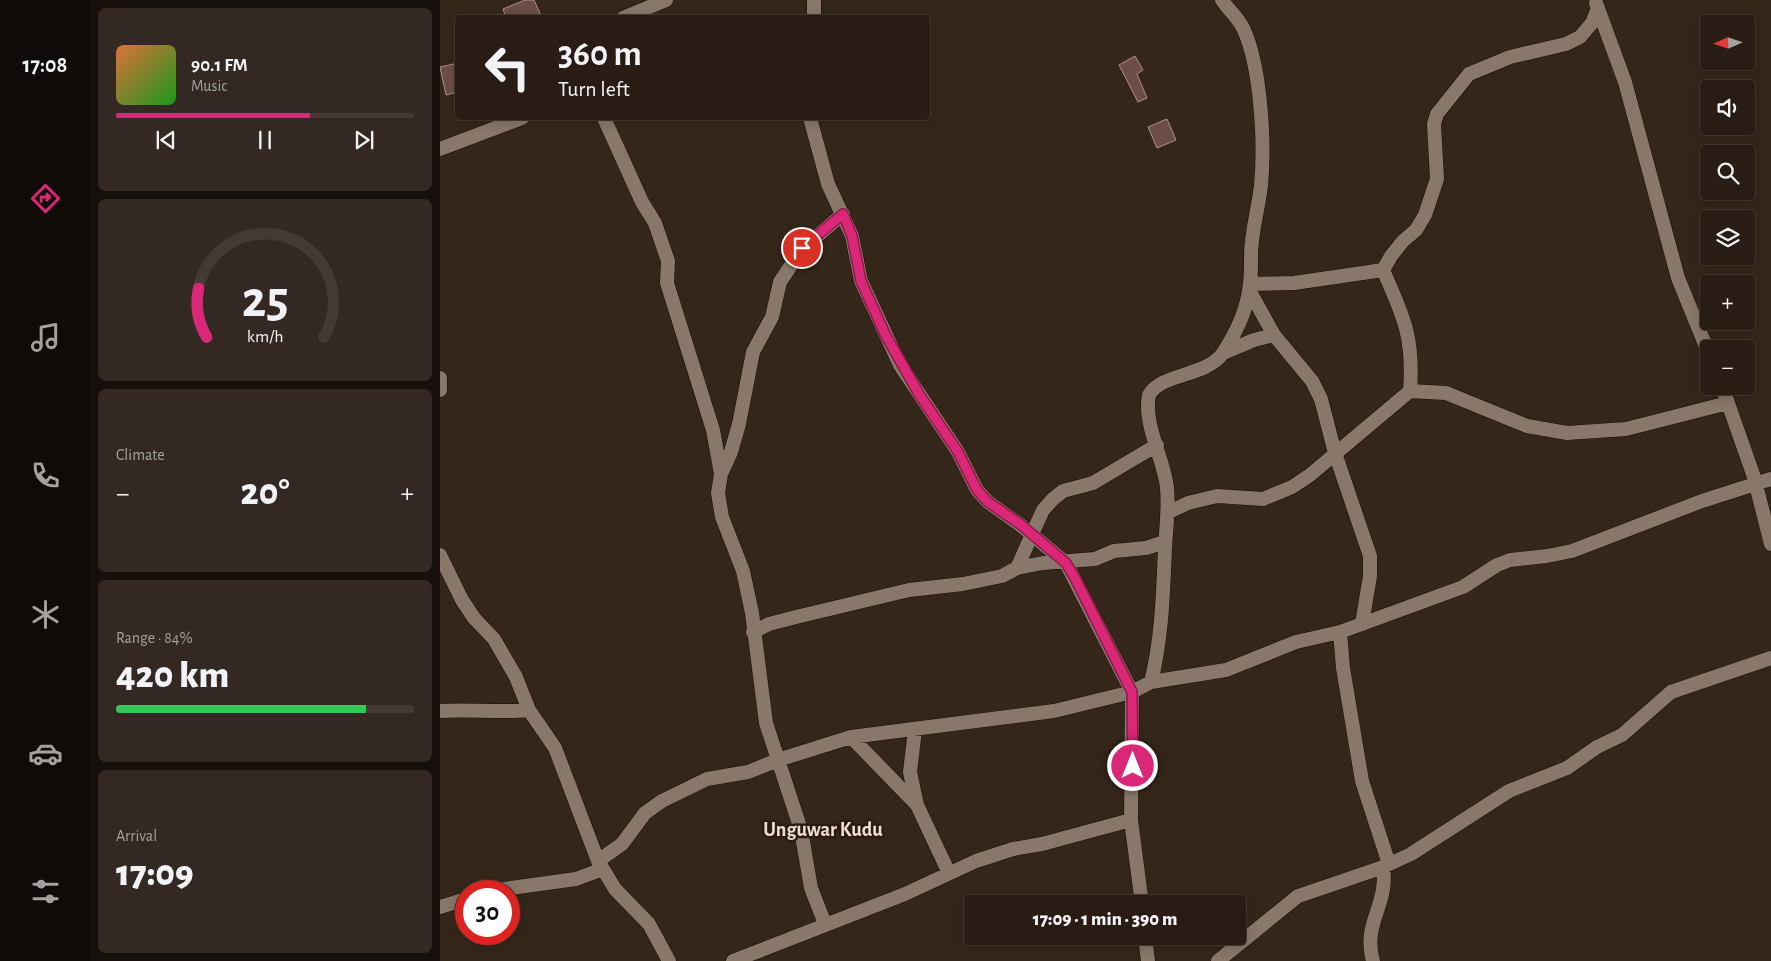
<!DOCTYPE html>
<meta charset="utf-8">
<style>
:root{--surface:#281c14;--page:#342922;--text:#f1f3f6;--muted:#a5a1a0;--line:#443a34;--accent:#db2777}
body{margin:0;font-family:"Alegreya Sans",sans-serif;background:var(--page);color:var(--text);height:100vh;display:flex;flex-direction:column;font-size:19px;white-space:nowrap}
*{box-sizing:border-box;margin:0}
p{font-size:16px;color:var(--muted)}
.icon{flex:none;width:28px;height:28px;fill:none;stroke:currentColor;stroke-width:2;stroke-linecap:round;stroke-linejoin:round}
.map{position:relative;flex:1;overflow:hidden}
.side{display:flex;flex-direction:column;gap:8px;padding:8px;background:#160f0b;width:350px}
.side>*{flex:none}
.top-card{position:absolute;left:15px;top:15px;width:475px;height:105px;border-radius:5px;box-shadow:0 2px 12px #0003,0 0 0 1px var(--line);background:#281c14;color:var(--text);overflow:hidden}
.needle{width:32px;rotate:267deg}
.controls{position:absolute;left:1260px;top:15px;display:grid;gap:10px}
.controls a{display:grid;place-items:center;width:55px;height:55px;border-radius:5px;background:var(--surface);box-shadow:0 2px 12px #0003,0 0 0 1px var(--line);font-size:25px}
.speed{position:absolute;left:15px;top:880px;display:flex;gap:10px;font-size:25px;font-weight:700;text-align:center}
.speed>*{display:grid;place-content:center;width:65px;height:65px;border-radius:50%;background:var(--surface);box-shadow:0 2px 12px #0003,0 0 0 1px var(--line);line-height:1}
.speed .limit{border:8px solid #d22;background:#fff;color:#111}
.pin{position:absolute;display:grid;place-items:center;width:42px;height:42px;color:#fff;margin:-21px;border:2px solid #fff;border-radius:50%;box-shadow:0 1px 5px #0007}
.me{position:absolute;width:55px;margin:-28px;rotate:0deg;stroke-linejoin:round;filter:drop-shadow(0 0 4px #0008)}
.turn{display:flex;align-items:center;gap:18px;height:105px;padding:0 20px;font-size:22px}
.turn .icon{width:65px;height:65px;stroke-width:2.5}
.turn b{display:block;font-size:35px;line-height:42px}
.big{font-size:38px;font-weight:800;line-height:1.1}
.side .widget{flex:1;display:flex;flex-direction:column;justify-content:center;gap:8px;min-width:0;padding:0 18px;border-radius:8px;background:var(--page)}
.side .dial{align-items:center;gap:0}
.dial svg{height:130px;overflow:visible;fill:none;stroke:var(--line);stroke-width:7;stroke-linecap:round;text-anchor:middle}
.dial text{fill:var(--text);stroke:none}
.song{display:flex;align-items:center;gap:15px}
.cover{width:60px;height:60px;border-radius:8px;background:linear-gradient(135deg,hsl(20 70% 55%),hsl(120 70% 35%))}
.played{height:5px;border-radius:2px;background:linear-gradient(90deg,var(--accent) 65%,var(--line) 65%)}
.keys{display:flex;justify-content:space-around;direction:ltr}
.heat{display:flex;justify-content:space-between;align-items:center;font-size:28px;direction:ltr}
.charge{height:8px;border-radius:4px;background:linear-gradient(90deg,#34c759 84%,var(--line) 0)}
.trip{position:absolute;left:524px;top:895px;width:282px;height:50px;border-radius:5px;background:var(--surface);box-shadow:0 2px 12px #0003,0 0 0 1px var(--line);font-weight:800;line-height:50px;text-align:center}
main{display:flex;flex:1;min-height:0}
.tab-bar{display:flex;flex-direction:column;width:90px;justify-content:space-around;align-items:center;background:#100b08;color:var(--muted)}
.tab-bar .icon{width:35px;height:35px}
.tab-bar .on{color:var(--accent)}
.tab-bar b{font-size:22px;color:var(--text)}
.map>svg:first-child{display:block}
.building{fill:#6d4d48;stroke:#aa918e}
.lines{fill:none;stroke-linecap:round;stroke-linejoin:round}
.street-casing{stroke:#1c0f05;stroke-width:15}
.street{stroke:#897769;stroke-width:14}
.route-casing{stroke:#8e194d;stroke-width:12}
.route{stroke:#db2777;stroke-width:9}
.labels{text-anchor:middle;stroke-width:5;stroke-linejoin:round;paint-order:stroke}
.quarter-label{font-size:20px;font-weight:bold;fill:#f2decf;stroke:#2b1c11}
</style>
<main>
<nav class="tab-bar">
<b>17:08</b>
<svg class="icon on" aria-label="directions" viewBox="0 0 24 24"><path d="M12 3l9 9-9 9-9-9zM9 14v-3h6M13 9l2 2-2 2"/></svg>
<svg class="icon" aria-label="music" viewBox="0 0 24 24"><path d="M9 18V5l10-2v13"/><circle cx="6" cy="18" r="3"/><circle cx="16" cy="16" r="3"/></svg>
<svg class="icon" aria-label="phone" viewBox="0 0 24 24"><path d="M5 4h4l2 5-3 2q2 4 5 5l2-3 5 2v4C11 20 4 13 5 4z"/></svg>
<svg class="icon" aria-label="climate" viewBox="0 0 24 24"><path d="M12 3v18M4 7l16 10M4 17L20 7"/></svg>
<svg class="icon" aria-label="car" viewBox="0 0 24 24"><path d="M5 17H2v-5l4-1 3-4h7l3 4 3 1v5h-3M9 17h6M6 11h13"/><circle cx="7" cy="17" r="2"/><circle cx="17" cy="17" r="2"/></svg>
<svg class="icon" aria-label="filters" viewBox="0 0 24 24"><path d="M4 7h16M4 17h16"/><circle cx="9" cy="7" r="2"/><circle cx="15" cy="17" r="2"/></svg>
</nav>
<section class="side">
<div class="widget">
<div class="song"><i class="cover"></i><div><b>90.1 FM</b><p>Music</p></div></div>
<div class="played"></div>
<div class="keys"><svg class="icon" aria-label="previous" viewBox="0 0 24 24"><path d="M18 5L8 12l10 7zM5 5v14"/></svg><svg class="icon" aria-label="pause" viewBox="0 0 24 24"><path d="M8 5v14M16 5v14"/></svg><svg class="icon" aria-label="next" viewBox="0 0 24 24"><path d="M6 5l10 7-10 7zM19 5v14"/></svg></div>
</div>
<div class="widget dial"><svg viewBox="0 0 100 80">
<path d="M14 69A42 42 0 1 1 86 69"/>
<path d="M14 69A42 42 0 0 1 9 39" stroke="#db2777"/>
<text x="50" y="56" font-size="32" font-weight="700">25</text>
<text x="50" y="72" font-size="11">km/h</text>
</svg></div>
<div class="widget"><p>Climate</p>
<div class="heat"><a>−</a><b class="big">20°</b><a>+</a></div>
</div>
<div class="widget"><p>Range · 84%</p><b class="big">420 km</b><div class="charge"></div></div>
<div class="widget"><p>Arrival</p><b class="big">17:09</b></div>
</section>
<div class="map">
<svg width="1331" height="961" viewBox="0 0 1331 961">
<rect width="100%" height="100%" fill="#35261a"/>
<path class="building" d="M85 0H94L102 18H66L63 9Z
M695 56 703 70 697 74 707 98 698 102 679 65Z
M18 63V92L6 95 0 67Z
M727 119 736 140 717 148 708 127Z"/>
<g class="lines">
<g class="street-casing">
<path id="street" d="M1156 3 1185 82 1238 278 1269 354
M183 18 226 0
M374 18V0
M164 118 202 202 215 223 228 261 227 283 273 430 281 474
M370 118 388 184 412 236 421 281 460 365 518 452 537 490 548 502 579 524 626 563 692 692 691 820 702 904
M0 149 82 118
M943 270 951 256 963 241 976 230 985 215 997 179 994 124 997 114 1029 74 1070 57 1126 44 1140 37 1152 23 1158 8
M943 270C964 317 974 338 970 391
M810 284 854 283 943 270
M809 290 834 335 872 381 881 399 895 453 930 556V576L922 624
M783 353 814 340 834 335
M0 378V390
M1282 386 1314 477 1331 544
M729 512 748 503 777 496 823 499 852 487 870 475 970 391 1006 393 1087 426 1127 433 1186 429 1288 403
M0 555 22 600 34 618 54 639 76 677 89 710 115 748 158 861 175 889 209 924 229 961
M577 568 603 510 613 499 623 491 653 483 717 445
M313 632 329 624 356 617 469 590 523 584 562 576 577 568 603 563 655 559 674 551 706 548 725 542
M900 632 903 668 922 781 949 864
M711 682C722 638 723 594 725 549 726 528 729 509 727 488 724 459 703 424 709 395 721 373 766 377 783 353 796 333 808 307 810 283 812 269 810 255 812 241 814 222 819 204 821 185 825 144 821 68 804 30 799 18 789 11 782 0
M0 711C30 709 59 713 89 710
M475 730 470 772 477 805 509 873
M411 737 476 804
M158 861 182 844 205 813 222 801 267 779 308 772 338 760 411 737 614 711 692 692 711 682 786 670 856 642 900 632 1023 587 1057 565 1070 560 1107 556 1132 551 1262 501 1331 479
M49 891 136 879 163 869
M0 907 26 899
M385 924 371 888 361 830 326 723 312 613 303 571 282 517 278 493 281 474 291 452 299 424 313 352 332 317 340 282 362 249 403 214
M705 936 708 961
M293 961 465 894 536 861 573 849 602 844 691 820
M778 961 858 896 943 867 971 854 1069 791 1127 768 1157 747 1182 735 1231 692 1331 658
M933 961C922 923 949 905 943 867"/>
</g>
<use href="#street" class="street"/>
</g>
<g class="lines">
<g class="route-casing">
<path id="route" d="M362 248 403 214 412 236 421 281 445 334 479 394 518 452 537 490 548 502 580 524 626 563 636 580 692 692 693 766"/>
</g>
<use href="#route" class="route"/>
</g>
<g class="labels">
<g class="quarter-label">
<text x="383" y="836">Unguwar Kudu</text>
</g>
</g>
</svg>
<div class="controls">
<a><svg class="needle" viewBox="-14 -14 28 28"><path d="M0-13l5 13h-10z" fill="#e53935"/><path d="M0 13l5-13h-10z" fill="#a5a1a0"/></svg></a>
<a><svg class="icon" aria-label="sound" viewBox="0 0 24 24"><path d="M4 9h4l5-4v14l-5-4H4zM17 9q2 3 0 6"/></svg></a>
<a><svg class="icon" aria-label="search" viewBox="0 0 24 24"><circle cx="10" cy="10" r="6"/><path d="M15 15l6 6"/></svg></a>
<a><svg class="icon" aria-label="layers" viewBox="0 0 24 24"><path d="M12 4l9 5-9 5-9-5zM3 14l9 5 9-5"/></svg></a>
<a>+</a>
<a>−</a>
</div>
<div class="speed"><div class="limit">30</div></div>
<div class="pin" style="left:362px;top:248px;background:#d93025"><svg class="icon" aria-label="arrive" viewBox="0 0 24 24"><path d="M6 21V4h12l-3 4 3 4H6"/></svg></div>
<svg class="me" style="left:693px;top:766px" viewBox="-20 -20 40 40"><circle r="17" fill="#db2777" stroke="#fff" stroke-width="3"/><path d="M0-11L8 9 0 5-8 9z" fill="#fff"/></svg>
<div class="trip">17:09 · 1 min · 390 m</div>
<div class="top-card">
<div class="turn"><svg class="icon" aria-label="left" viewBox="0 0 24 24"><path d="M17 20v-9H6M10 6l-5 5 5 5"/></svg><div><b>360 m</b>Turn left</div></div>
</div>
</div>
</main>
